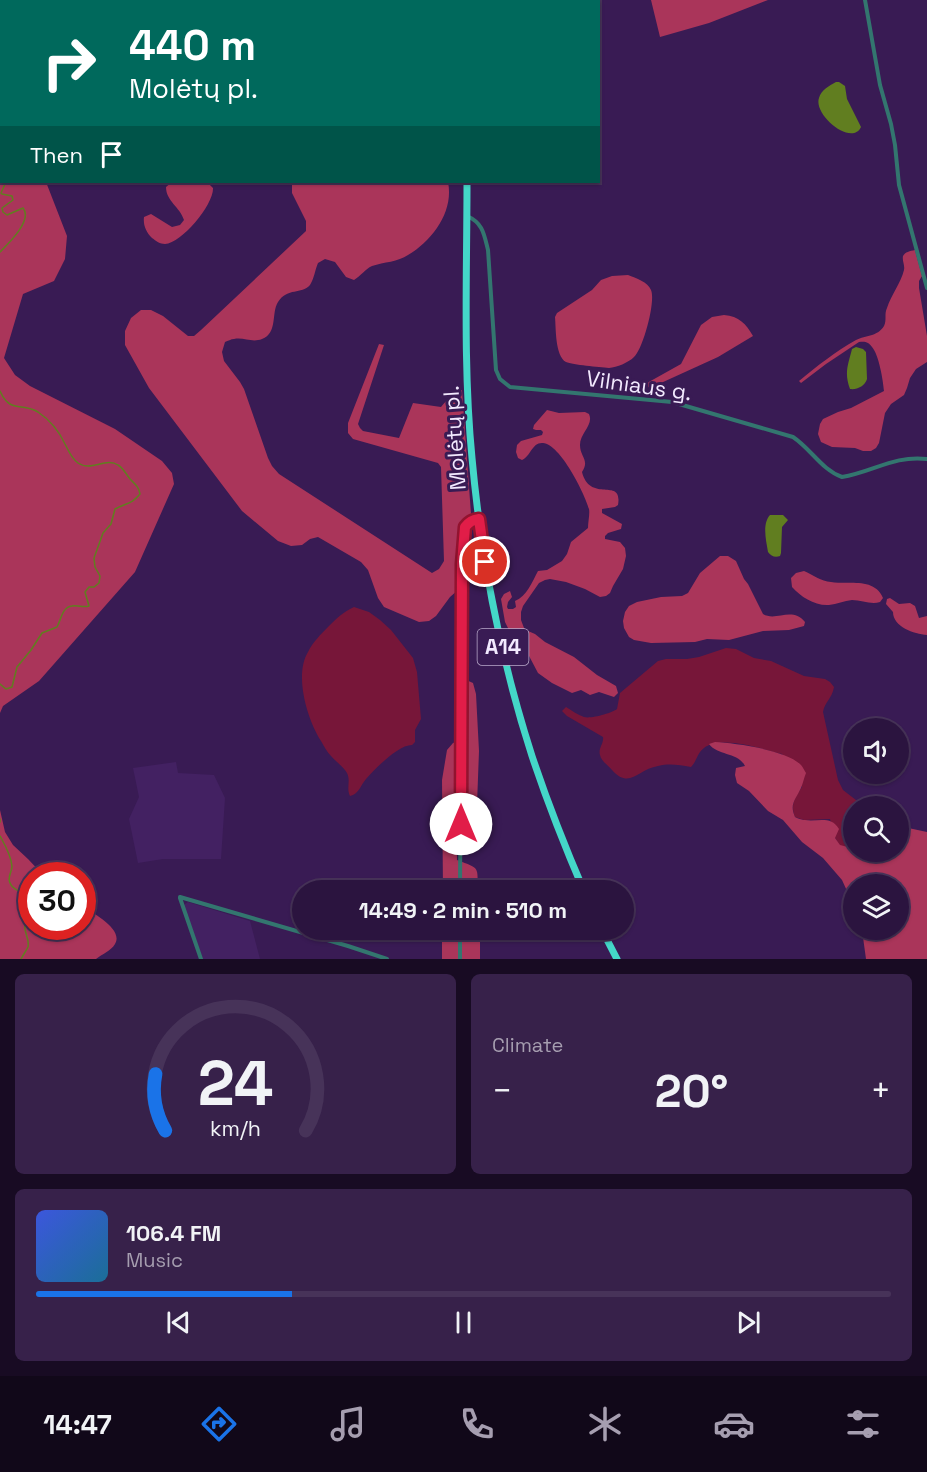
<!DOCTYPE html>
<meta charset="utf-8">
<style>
:root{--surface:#2b143f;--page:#37214a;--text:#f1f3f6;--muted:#a69eb0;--line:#473359;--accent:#1a73e8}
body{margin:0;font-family:"Space Grotesk",sans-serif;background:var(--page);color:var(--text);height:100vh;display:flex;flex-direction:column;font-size:22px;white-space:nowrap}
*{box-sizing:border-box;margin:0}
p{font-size:20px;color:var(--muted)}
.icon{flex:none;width:33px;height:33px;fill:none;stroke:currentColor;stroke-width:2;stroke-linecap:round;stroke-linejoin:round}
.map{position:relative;height:959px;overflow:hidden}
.panel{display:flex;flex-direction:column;gap:15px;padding:15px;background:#180b23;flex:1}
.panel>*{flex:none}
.hud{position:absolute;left:0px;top:0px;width:600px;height:183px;box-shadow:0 2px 4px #0004,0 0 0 2px var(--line);background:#00695c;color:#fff;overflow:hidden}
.controls{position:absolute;left:843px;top:718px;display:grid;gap:12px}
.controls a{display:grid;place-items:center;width:66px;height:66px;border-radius:50%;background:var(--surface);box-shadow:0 2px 4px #0004,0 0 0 2px var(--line);font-size:30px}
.speed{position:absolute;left:18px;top:862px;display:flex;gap:12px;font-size:30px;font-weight:700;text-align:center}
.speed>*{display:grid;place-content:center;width:78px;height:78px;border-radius:50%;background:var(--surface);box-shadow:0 2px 4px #0004,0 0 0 2px var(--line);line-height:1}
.speed .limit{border:9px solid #d22;background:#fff;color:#111}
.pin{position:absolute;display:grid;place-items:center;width:51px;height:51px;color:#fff;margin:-26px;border:3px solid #fff;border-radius:50%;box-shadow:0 2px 6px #0007}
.me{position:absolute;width:66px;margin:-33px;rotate:0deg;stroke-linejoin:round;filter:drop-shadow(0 0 4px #0008)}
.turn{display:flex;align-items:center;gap:21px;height:126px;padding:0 30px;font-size:27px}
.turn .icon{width:78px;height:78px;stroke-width:2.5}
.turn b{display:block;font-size:42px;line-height:51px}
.then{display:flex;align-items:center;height:57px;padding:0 30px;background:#0003;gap:12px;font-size:22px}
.big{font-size:45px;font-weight:700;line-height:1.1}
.panel .tile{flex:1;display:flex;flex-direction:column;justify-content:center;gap:9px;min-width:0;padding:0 21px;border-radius:9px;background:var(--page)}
.panel .dial{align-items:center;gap:0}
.dial svg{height:156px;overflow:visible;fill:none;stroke:var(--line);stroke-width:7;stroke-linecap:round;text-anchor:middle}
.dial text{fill:var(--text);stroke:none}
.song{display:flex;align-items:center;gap:18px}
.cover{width:72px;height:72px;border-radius:9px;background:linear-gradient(135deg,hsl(230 70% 55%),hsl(200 70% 35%))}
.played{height:6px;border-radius:3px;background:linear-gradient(90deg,var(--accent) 30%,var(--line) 30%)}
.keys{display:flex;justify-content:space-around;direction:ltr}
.heat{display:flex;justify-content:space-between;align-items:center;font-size:33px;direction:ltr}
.panel .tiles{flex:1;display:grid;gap:15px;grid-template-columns:1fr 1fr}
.tile:last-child{grid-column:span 2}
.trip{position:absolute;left:292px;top:880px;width:342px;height:60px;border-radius:30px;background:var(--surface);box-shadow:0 2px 4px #0004,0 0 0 2px var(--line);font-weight:700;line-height:60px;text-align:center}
.tabs{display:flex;height:96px;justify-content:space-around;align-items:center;background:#110819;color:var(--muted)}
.tabs .icon{width:42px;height:42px}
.tabs .selected{color:var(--accent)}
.tabs b{font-size:27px;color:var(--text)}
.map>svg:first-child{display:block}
.built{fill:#432162}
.green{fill:#771639}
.forest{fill:#aa355a}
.water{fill:#617e20}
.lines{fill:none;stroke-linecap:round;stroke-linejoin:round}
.stream{stroke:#617e20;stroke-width:1.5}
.street{stroke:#33766f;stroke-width:4}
.highway{stroke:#44d7c8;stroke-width:7}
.route-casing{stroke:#92132f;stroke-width:15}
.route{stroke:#e11d48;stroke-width:10}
.labels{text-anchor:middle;stroke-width:6;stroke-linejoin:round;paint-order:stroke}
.shield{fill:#391b54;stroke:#baabcb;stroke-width:1.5}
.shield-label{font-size:21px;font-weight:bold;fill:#f2e9fe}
.street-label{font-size:22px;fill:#f2e9fe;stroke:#391b54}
</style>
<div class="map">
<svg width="927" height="959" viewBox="0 0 927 959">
<rect width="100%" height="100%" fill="#391b54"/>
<path class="built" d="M176 762 178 773 214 775 225 798 221 859H163L138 863 129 819 139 797 133 768Z
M188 902 250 921 260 959H203L184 906 185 904Z"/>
<path class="green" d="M354 607 369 612 380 620 391 630 413 658 417 672 421 719 415 730V742L412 745C398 745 376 768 366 779 360 786 359 794 350 796 346 788 351 781 347 773 344 767 336 762 331 756 327 752 324 746 321 741 307 719 294 675 308 652 313 642 321 634 328 627 337 618 343 612 354 607Z
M726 648 736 649 754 658 771 661 804 676 825 679 830 682 834 687C832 699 825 701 823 712L838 780 843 790 865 807H854L853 844 848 847 840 846 835 838 830 819 804 820 795 817C790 805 795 797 802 787L782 754C762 749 721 735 704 748 697 753 697 761 691 767 679 765 670 763 658 766 638 769 630 790 612 770 608 765 601 761 600 755 598 748 604 744 603 737L567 716 562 711 566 707C571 710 578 715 584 717 591 719 612 713 617 709L620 693 658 661 666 659H687L699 657Z"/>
<path class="forest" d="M0 0H95V1L2 2V182H46L67 236 65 259 54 281 23 294 4 358 15 375 30 386 115 429 162 461 172 473 174 484 135 572 39 681 3 706 0 713Z
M651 0H768L709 23 660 37Z
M172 182H207L213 188C214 204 182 243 165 244 160 244 156 241 152 238 146 232 143 225 144 217L151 214 172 227 180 225 184 220C180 207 166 201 166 187Z
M292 182H448C454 211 433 240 408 255 398 262 384 262 372 266 365 269 361 276 354 280L346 277 335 262 325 259 318 263C315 270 314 279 310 285 301 295 288 287 278 302 271 313 278 333 262 339 252 343 244 337 234 339 231 339 228 341 225 342L222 352 224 361 240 382 244 389 268 458 272 466 279 474 432 573 439 569 444 561 441 467 438 463 353 439 348 433V423L379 344 384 345 358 424 360 428 363 431 399 438 413 403 441 407C448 399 452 393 462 390L471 514 460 525 458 590 450 597 436 616 429 621 419 622 384 607 378 598 368 570 361 562 318 537 310 539 302 545 291 546 278 541 242 511 149 388 125 345V331L131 318 141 310H151L163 316 188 336H194L201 330 306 231V221L292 193Z
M915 250 922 276 919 281V288L927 336V362L916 369 910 378 907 388 904 395 891 404 885 413 879 443 876 448 871 451H863L855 448 832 447 821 442 818 434 820 424 823 419 838 412 851 408 884 391C883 380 879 355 872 347 869 342 865 341 859 342L826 364 801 383 799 381C817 366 835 352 856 340 866 335 877 337 884 326 887 320 884 314 887 308 891 295 901 283 904 270 905 265 902 261 903 256 905 252 910 251 915 250Z
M628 275C636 278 648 282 651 290 656 301 643 349 634 357 628 363 617 367 609 368 599 367 573 365 566 362 555 356 556 328 555 317L557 313 592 290 601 280 612 276Z
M724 315C739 316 746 324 753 336L718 357 650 388 648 387 647 383 681 364 701 325 712 317Z
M547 410 559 413 585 412 589 414C594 425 580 433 580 445 580 457 590 460 582 472 590 504 623 476 618 505L615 507 602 509V513L622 524 621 529 608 533 605 536V539L620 542 625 548 626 556 623 569 613 586 610 593 606 596 600 597 585 589 566 582 550 579 545 580 539 583 523 606 521 612V620L524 628 528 631 535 634 545 642 574 657 597 675 616 686 618 693 614 697 599 692 590 695 581 690 572 693 552 683 538 673 528 654 522 652 514 655 512 651 510 632 505 622 501 599 504 594 510 591 512 597 508 602 507 607 508 609H513L516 607 515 601C527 596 532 582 538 571L547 570 562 561 567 554 571 542 588 528C588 522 590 514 589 509 585 494 560 444 543 443 532 442 531 456 522 460L518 458 516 452 517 445 521 441 542 435 543 432 541 430H536L533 429 534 425Z
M720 556H728L736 561 744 579 748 584 763 614C776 622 792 606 805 622L804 626 789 630 763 631 729 640 707 639 695 642 651 643 634 640 629 637 624 628 623 621 625 612 629 606 637 602 661 597 682 596 688 593 700 573Z
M804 571C813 575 821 581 831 582 849 585 874 577 883 598L880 602C871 605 862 600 852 600 844 601 837 604 829 605 815 606 801 597 792 587L791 578 796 573Z
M890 598 899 604 910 603 915 606 919 618 927 616V635C914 634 893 627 893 612L886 604 887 599Z
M464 679 473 683 476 694 479 751 477 805C471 812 465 813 456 814L457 860C481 869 477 866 478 891H443L442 780 447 750 453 743 464 738Z
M715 742C735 743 787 750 801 765 803 767 804 770 806 773 804 778 803 783 801 788 796 799 789 804 795 817 797 818 802 820 805 820 818 822 831 815 839 829L835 838 840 845 848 847 853 844 854 852H880L885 856 889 852H898L899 826 927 832V959H866L862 930H898V885H854L853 904 842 880 823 858 802 842 783 820 768 811 749 791 737 783 735 775 736 768 745 766C738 752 718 756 709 744Z
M0 810 5 832 13 845 28 859 44 876H32V927H82L83 906C92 913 124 929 115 944 111 951 102 954 96 959H0Z
M442 930H480V959H442Z"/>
<path class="water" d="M836 82H839L845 86 847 99 861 127C852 147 813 115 819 98 821 90 829 86 836 82Z
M856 347 863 349 866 352 867 379C865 386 857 390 850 389 844 373 848 365 852 349Z
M770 515H783L788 520 782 527 781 553 780 556C775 558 771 556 768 552 766 540 762 524 770 515Z"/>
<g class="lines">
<path class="stream" d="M70 0V2
M0 125 2 123
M0 162 2 163
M0 252C9 243 33 220 23 208L7 215 3 212 2 208 13 200 12 196 2 194 1 193 6 182
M0 391C10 414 22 402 38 412 50 420 59 431 65 444 69 451 71 458 78 463 91 472 106 457 118 465 123 468 127 475 130 479 135 484 139 487 140 494 132 504 126 503 115 509L111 524 103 533 94 558 95 567 100 576 99 583 94 587H89L85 592 89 606C83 608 79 605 72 606 62 607 61 620 57 627L42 633 31 650 17 667 12 687 6 689 0 684
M0 819V822
M0 836C5 845 11 855 12 866 12 872 7 877 10 883 13 891 23 891 28 898 34 906 26 916 25 924 23 932 30 938 28 947 26 951 23 955 21 959"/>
<path class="street" d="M865 0 880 85 891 124 895 145 899 185 927 288
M467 216C483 223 484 234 488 250L496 370 500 379 510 387 672 402 793 437C811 449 822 470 842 477 873 472 894 455 927 459
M460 891 462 564 464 527 468 523 478 519
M180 897 348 946 387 959
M180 898 201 959
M460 959V930"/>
<path class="highway" d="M468 2V0
M467 182C467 274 463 366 472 458 481 558 501 660 532 756 547 801 565 847 584 891
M602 930 617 959"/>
</g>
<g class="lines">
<g class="route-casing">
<path id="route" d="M461 824 462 564 465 527C469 522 472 520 479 519L485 562"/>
</g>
<use href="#route" class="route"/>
</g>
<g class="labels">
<rect class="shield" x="477.5" y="629" width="51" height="36" rx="4.5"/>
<g class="shield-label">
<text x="503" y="654">A14</text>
</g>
<g class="street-label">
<text transform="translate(639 385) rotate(8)" y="8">Vilniaus g.</text>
<text transform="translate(454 438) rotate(-94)" y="8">Molėtų pl.</text>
</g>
</g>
</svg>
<div class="controls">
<a><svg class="icon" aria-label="sound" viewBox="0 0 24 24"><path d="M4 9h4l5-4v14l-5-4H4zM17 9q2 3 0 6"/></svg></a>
<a><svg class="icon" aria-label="search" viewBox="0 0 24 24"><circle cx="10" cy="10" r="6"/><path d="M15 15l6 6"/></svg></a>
<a><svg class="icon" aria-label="layers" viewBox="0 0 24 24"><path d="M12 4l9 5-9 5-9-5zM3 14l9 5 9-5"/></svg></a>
</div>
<div class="speed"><div class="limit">30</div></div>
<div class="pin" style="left:485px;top:562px;background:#d93025"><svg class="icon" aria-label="arrive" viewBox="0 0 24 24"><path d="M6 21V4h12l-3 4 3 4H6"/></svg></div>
<svg class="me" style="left:461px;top:824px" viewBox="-20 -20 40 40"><circle r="19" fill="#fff"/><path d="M0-13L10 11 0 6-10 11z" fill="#e11d48"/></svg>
<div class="trip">14:49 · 2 min · 510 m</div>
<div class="hud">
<div class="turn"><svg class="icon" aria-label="right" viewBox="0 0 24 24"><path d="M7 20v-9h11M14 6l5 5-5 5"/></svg><div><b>440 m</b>Molėtų pl.</div></div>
<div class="then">Then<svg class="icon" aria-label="arrive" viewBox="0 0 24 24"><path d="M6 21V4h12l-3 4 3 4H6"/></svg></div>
</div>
</div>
<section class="panel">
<div class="tiles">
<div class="tile dial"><svg viewBox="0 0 100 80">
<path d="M14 69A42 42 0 1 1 86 69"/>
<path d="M14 69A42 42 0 0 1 9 40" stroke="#1a73e8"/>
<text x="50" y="56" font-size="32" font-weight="700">24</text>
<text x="50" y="72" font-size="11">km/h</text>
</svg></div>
<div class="tile"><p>Climate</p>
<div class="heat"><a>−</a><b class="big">20°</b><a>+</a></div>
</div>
<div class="tile">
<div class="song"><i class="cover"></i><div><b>106.4 FM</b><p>Music</p></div></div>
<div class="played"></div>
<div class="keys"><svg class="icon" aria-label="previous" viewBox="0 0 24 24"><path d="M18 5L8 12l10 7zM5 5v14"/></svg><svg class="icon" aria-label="pause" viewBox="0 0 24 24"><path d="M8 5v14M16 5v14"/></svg><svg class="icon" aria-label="next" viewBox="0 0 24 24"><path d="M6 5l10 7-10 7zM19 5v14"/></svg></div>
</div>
</div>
</section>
<nav class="tabs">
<b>14:47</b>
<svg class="icon selected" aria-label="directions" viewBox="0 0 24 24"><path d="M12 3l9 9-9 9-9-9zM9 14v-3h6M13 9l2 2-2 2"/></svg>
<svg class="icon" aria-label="music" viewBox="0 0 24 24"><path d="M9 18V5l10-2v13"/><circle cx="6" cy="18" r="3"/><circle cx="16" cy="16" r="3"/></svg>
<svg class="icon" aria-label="phone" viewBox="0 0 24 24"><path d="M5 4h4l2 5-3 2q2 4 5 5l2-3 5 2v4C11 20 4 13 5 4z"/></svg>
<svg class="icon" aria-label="climate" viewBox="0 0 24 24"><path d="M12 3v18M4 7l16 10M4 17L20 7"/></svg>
<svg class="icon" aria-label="car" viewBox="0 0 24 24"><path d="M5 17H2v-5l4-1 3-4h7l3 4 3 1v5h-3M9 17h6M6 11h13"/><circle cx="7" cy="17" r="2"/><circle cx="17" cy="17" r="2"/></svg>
<svg class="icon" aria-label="filters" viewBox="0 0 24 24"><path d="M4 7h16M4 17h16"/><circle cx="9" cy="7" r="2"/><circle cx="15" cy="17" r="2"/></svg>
</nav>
